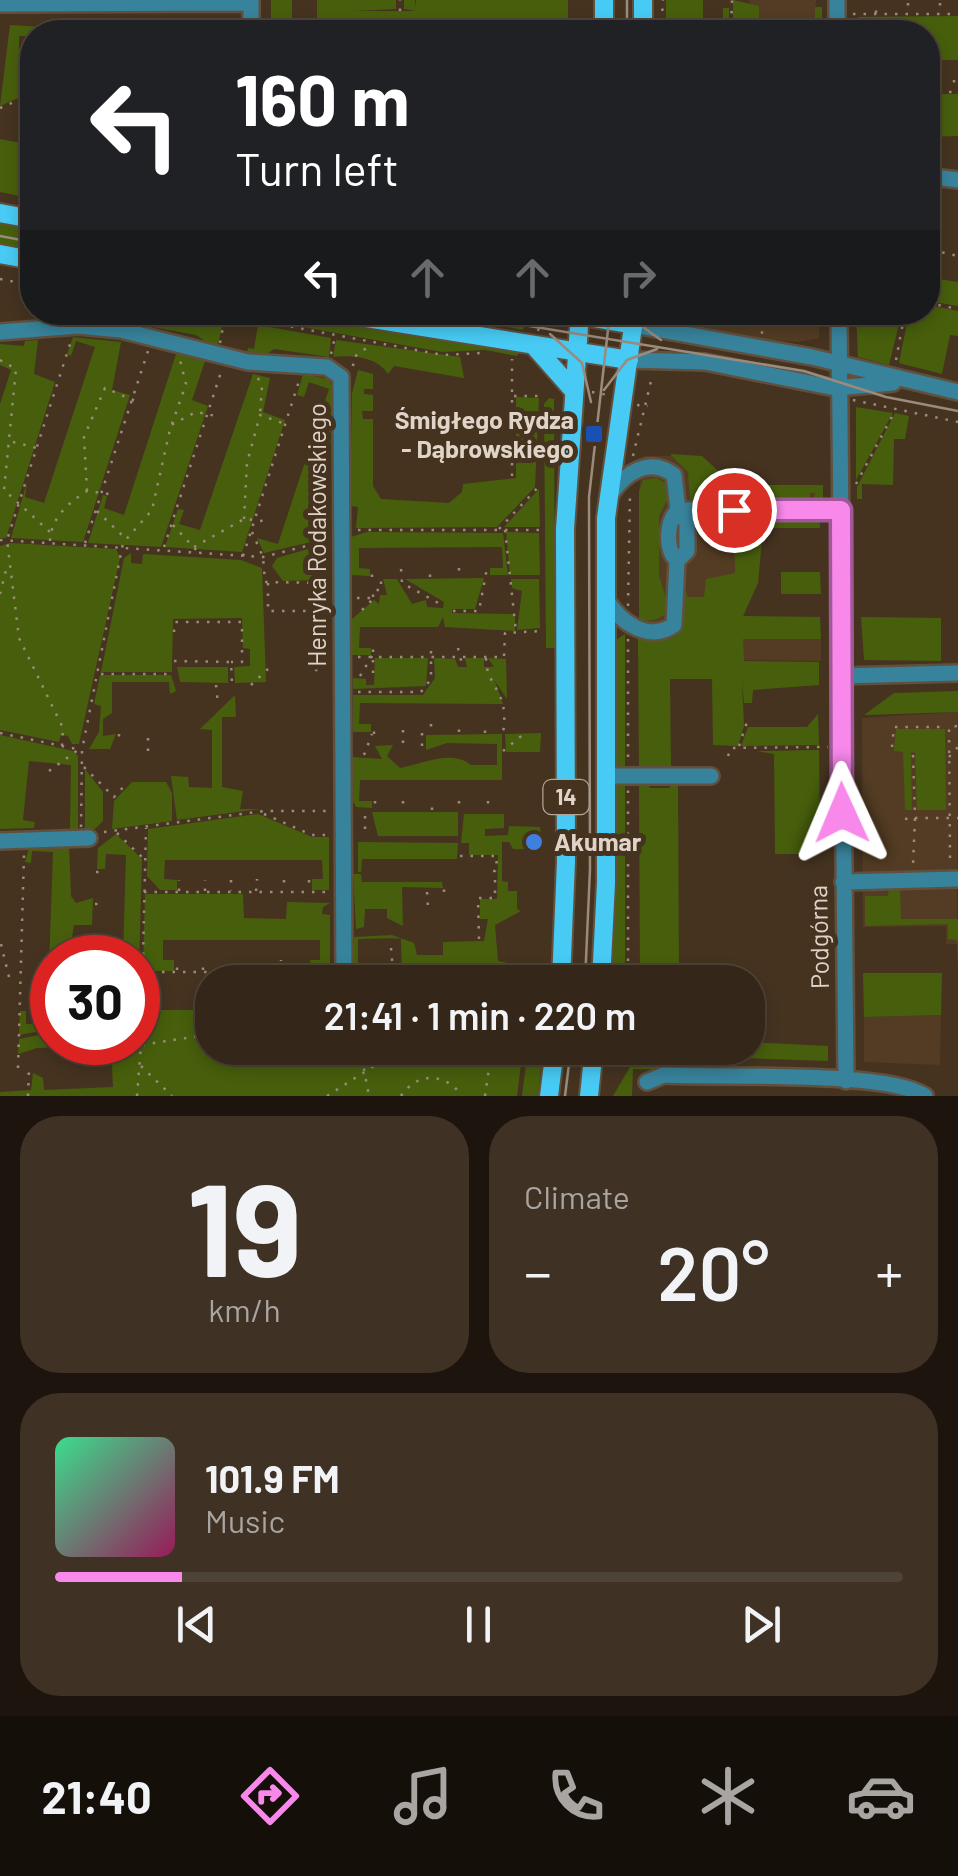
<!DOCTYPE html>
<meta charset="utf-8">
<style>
:root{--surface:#342618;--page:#3f3225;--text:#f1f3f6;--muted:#a9a5a2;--line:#4e4337;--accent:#f888ea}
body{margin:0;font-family:Barlow,sans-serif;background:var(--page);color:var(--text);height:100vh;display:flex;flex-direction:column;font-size:38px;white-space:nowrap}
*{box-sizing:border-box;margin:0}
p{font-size:32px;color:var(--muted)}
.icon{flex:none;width:55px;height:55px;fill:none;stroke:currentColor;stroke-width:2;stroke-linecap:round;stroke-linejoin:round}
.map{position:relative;height:1096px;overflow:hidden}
.side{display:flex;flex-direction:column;gap:20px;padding:20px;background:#1d150d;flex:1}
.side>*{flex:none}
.banner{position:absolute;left:20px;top:20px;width:920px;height:305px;border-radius:40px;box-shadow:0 5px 15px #0003,0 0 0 2px var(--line);background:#202124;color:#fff;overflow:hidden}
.speed{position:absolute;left:30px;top:935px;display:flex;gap:20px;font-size:50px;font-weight:700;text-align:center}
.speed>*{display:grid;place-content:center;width:130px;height:130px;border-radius:50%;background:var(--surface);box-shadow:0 5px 15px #0003,0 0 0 2px var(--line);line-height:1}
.speed .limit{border:15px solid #d22;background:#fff;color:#111}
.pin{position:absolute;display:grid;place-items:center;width:85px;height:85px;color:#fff;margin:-42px;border:5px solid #fff;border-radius:50%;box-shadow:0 2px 10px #0007}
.me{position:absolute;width:110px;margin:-55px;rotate:359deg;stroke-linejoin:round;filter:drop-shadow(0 0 8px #0008)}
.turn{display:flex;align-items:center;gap:35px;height:210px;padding:0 50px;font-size:45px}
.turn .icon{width:130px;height:130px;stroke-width:2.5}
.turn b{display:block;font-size:70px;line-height:85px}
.lanes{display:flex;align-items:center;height:95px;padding:0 50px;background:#0003;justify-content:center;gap:50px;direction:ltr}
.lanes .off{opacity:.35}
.big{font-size:75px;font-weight:600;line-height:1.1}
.side .tile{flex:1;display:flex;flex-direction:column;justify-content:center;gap:15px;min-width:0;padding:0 35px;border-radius:40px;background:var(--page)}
.side .dial{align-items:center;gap:0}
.dial b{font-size:130px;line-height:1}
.song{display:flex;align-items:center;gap:30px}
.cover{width:120px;height:120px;border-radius:15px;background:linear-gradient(135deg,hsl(150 70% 55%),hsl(330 70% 35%))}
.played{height:10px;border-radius:5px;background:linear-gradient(90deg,var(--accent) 15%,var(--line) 15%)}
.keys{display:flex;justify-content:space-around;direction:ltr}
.heat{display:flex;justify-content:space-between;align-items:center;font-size:55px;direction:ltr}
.side .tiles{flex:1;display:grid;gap:20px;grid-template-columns:1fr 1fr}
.tile:last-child{grid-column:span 2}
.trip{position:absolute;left:195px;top:965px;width:570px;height:100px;border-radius:40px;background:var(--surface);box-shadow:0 5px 15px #0003,0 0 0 2px var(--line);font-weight:600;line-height:100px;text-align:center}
.menu{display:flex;height:160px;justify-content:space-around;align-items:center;background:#150f0a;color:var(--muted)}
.menu .icon{width:70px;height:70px}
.menu .on{color:var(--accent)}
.menu b{font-size:45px;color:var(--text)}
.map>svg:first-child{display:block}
.built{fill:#533c23}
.green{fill:#475f0c}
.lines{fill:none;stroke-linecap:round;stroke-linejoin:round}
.minor-casing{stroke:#61503e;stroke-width:20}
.major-casing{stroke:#61503e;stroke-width:22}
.path{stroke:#9a8b7c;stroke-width:2.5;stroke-dasharray:2.5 8;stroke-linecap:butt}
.minor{stroke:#38839c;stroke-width:15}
.major{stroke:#47caf3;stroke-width:18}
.tram{stroke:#9a8b7c;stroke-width:2.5}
.route-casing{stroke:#a15898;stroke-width:25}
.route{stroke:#f888ea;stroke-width:18}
.transit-dot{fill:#1a4fb4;stroke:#453320;stroke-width:4}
.shop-dot{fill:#3f7fe0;stroke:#453320;stroke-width:4}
.labels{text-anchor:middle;stroke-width:10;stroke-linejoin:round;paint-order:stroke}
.shield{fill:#453320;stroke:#b2a496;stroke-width:2.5}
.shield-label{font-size:22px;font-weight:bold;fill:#e0d4c9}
.poi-label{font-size:25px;font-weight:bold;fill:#e0d4c9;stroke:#453320;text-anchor:end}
.street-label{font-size:25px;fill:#e0d4c9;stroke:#453320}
</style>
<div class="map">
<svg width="958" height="1096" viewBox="0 0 958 1096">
<rect width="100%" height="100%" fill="#453320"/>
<path class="built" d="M748 0H816L815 18H759Z
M664 312 819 313V338L798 342 748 338 669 323Z
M643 456H702L733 485H820V528H763L758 583 743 617V639H821V661L744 660 639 678V492Z
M958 712 957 944H946V926L863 927 862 718Z
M941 1015 940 1065 864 1062V1017Z"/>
<path class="green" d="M271 0H292V28L287 32H271Z
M317 0H396V9L356 11H416L404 9V0H415L416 8V0H568V32H317Z
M666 0H703V25H723V8H729V26L725 31 666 30Z
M733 0 759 6V18H815V7H822V21L733 20Z
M958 16V60H928V32H856L867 31V26L858 25V17Z
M10 25 44 27H37L32 36H19V49L32 50V92L0 106Z
M928 94H958V136L928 137Z
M0 139 32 145 29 198 0 192Z
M0 219 32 226V252L0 246Z
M939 279 958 282V306L928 301V280Z
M928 305 958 311V336L950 335 942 374 899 363 909 313 928 312Z
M515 312 526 314 523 330 456 317 454 322 371 313Z
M130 313H167L223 322 217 349 196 335 147 326 151 316Z
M224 313H283L519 352 517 356 485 350 442 352Z
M856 313H870L869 322 889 326 892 314 901 316 889 365 858 357Z
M258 325 331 338 329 357 274 349 261 358 246 356 248 348 254 349Z
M73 337 121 342 112 390 130 395 83 542 11 538 27 482 25 497 44 503 95 347 76 341 71 356 67 354Z
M38 340 34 374 55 382 6 538H0V404L11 370 0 365V344L24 346 25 341Z
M336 340 460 357 464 378 394 366 388 374C377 357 353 355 333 357Z
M176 354 205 361 192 400 208 406 161 547 88 543 103 495 107 496 104 508 124 515Z
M358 370 373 374V389H364V394L373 395V411H362L363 419H373V486L381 499 449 503 462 492 463 484 516 478V397L539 398 535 487 497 527 356 528 358 507 350 506 352 393Z
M253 374 270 378 263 412 285 420 242 552 165 547 178 509 184 510 179 524 200 530Z
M303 374 328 379 332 385 328 538 264 553 257 538 278 544 329 389 309 382 304 397 297 395Z
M549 398 554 399 555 648H546L544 404Z
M856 407 893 413 856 480Z
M895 413 909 416 905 439H894L893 485 862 484V499H857V487Z
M670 454 702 456 733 485H823V504H813L815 493H810V504L690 503 688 472Z
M656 478 666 483 669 496 659 516V575L669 609C662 620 651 622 639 620V492L643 480Z
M539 489 540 527H504Z
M819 516 820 528H763L758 583 743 616 820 617 821 639H743L744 661 819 662V685L753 690 752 703H744L742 679 744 726 738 746 713 745 712 679H670L671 769 639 773 638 637C686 648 684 625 684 587L688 597H704L706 579 735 573 734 518Z
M367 532 503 533 508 575H490V568H503L502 547 359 548V568L370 569V576L352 575 351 537Z
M506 532 539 533 540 575H510Z
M10 543 116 549 120 558 79 744H72L68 736 61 735 59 742 0 730V546Z
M329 543V564L322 580 283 581 272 566 277 558Z
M131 553V563L142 564 143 554 241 560 262 568 266 682 235 683 234 667 250 666V649L243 648 242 618 173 619 172 672H101L124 558Z
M781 572H820L821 594H781Z
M484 578 475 609H452V613L515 614V631L445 627 443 617 438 627H360L359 648H371V655H352V619L374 600 379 604 380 595H387L383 579H397L412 604 426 600 427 607 443 608 444 602 405 579Z
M511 579H539L540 628 517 630 522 591 512 588Z
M861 617 941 618V661L864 660Z
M625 634V773L617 771 616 640Z
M375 658H428L426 686 353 689V678L366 679V685H374Z
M434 658 455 659 458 667H467L465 658H484V667H494L488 658 506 659 507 699 495 681 503 704 360 703 359 724H371V732H353V695H423L435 678Z
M177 667H228V683L180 682Z
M100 675H171L176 691 170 694 169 682H112V713L103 719V736L116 734 110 749H89L99 732 101 706 94 704Z
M958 691V712L864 715 894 693Z
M235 695 236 717H222V787L243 791 240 809H260L177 820 171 776 188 777 189 787 212 788V730L200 729Z
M818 714 819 745 741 746 748 727H807Z
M896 729H945L946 810H917L915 752 911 753 912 810H905L903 752 894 751Z
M541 733 540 752H506L505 734Z
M502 734V780H360L359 801H372V808L356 807 353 801 352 757 382 759 375 746 393 745 387 756 400 768C423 764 451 749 471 765H497V744L447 743 426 750V735Z
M0 735 73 751 78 756V829H70L71 765 29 761 23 820 35 822 34 828 0 829Z
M819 750 820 836 815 837 814 854H775L774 754 757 751Z
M85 769 103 792V821L95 829H85Z
M625 780V980L612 982 617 781Z
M132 782H166L172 793V821L112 829 114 801Z
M646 782 650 788H670V783H678L679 982H640L639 783Z
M372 812H458V836H378Z
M258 814 312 837H329V890H312V879H323L322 860H165L164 879 177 880V890H160L147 876 148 829Z
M464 814H504V828L485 829V836L508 835 509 826 540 827 541 836H526V849H513L509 842H502V881L508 882V891H517V909L521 911 495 925 498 961 542 970 538 982H402L401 938 358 939V970H353L354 937 392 935 414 943 417 955H443V942L484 941 488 919H480V899H497L498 855H469V843H461Z
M116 834 142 859 138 1001V958L123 957 126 855 106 854 105 869H97L98 848Z
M358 842 458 843 457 859H362L361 872H358Z
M69 845 71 896 76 903 93 898 92 925H74L69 957 52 958V1029L19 1035 20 1011H26V1024L47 1023 53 852 32 851 31 863 25 862 29 848Z
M353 874H361L362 882H442L443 888 402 887 403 926 387 918V909H365L364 927 356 929Z
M889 887H900L901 919H958V966L957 940 948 939V924L865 926V896H888Z
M145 894H243L244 918 286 919 287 902 330 903 323 907 322 914 330 915V968L311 970 310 960H320V940H163V960H174V971H143Z
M863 973H942L941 1015 864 1017Z
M144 1010H212V1048H523L517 1096H0V1092L31 1090 33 1073 43 1078 44 1090 113 1087 111 1046 37 1048 18 1054 19 1039 52 1032V1042H138Z
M748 1017 749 1042 828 1046V1061L681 1056 682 1048H748Z
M528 1048H543L538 1096H522Z
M637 1055 675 1060 674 1070 633 1069 632 1096H613Z"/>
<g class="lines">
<g class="minor-casing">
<path id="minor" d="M837 0V32
M0 4 251 3
M251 32V0
M928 176 958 180
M928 216 934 177
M839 312 846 1081
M634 325 812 357 958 392
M0 332 78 326 121 330 248 362 327 367 341 377 344 982
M629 360 705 362 835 388 893 383
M610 495C625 473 649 456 674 475L678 510 687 523V551L677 561
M678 510H841
M606 599C620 622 648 643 674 625L677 561C665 549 666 522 678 510
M840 676 958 673
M606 776H711
M0 841 89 838
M843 882 958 879
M647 1082 664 1075C717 1078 888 1070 925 1096"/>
</g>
<g class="major-casing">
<path id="major" d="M604 32V0
M643 32V0
M0 213 32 219
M0 254 32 260
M329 312 629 360
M558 312 634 325
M535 347 573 390
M561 982 566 861 565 529 580 312
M601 982 606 883V518L635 312
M549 1096 555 1048
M589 1096 594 1048"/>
</g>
<path class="path" d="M908 3V13
M940 3V12
M400 11V0
M876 13V4
M853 14H958
M731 23 825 25
M661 32 663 0
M726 32 731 28 732 0
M929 80V90
M954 80V90
M928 92H958
M0 108 32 94
M32 151 24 150 22 160 32 169
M939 226 936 251 958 256
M0 279 32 285
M928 303 958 309
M188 312 215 317 223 314 443 355 482 353
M730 312 752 315 762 327V336
M755 316 794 317 796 312
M723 326V315H728
M538 331 542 314
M220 343 225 316
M331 354 335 337
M0 360 16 369 4 490 50 532
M896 360 905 312
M353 366 354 357 372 344
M258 378 262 387 260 414
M592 392 608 395
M514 396H542
M853 400 958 422
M637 405 648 406
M172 424 186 384 180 360
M13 442 41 449
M633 456 652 377
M512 476V359
M856 484 895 411
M87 491 84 437 105 388 140 403
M97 511 124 537
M244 519 247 463 260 415 285 424
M173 525 198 552
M499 529 542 483
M358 530H542
M505 530 516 632
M252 532 263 557 265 582 325 583
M0 540 263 557 326 541
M50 541C51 518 68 503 87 491L109 494
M85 543 148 351
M164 547 222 369
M194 547 244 519 263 521
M243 556 299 381
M459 568V577
M401 569 402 583 442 605
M372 577V569
M430 577V568
M268 583V611H319
M0 594 7 566
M373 597V590H381V577
M357 598H374L357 615
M628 606 630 494
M453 611H479L487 568
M174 632 175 622H242V662H231
M628 639V761
M458 648 463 668
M358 657H504L505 633 543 631
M486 658C486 688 510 689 503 733
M174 661 231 662 232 684
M315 670H325
M373 673V648
M101 674H174
M360 676 372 656
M216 685 218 705
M251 685 270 667
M358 692H421L431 679V648
M431 724V733
M459 732V724
M0 733 81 750
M422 733V749
M485 733V724
M119 734V744
M374 734V724
M403 743V724
M62 746 63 728 19 638 7 540 71 341
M739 746 748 719
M892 747 894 727H947
M148 751V734
M503 751 525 733
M364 755 372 734
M913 755 915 818H958
M728 756 731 748 828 747
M949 757 958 747
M84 767 114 797 128 782
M49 771 78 750
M375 801V810
M403 801V810
M459 801V810
M488 801V810
M432 810V801
M264 814 312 835H331
M905 819 915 818 913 865
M81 827 82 750 123 543 152 510 171 425 196 412 216 416
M365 829V810
M104 832 264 811H329
M117 833 144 859
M460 856H497L496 871H492
M950 858 949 727 958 726
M96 872H105
M231 880V891
M284 880V890
M309 880V890
M179 891V880
M205 891V880
M256 891 257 879
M144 892H331
M427 892 428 907
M444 892V882
M95 904H104
M94 937H102
M479 939 478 898H495V871
M1 944 9 977
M391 948 394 982
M177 970V960
M203 970V960
M229 970V960
M255 970V960
M307 970V960
M141 972H330
M281 982V960
M628 982V789
M139 999 151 996
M360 1048 369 1096
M688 1048 706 1063
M104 1065 112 1050 141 1045 146 828
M609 1065 613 1048
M141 1066 172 1096
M18 1068 24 855
M28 1096 29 1068
M137 1096 141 1045 212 1034
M327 1096 402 1048
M401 1096C417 1072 445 1072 462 1096
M485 1096 492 1048"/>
<use href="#minor" class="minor"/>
<use href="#major" class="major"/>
<path class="tram" d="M627 32V0
M0 236 32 242
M444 312 804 371 886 397 958 411
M622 312 661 340
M550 334 582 363 591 402
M604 390 627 360 657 349
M585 982 590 869 589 497 610 312
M565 1096 571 1048"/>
</g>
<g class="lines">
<g class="route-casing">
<path id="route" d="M734 510H841L842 813"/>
</g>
<use href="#route" class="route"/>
</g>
<rect class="transit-dot" x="584" y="424" width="20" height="20" rx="5"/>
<circle class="shop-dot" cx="534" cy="842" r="10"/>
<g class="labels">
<rect class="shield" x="543.5" y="780" width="45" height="34" rx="8"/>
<g class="shield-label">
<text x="566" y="805">14</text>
</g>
<g class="poi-label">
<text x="574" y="429">Śmigłego Rydza<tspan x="574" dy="29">- Dąbrowskiego</tspan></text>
<text x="554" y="851" text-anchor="start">Akumar</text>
</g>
<g class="street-label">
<text transform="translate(317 535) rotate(-90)" y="9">Henryka Rodakowskiego</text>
<text transform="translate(819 937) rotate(-91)" y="9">Podgórna</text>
</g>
</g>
</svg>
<div class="speed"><div class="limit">30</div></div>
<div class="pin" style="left:734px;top:510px;background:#d93025"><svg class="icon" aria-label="arrive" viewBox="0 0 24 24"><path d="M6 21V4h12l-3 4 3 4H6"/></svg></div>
<svg class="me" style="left:842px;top:813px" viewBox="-20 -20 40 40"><path d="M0-17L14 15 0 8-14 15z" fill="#f888ea" stroke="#fff" stroke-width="4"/></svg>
<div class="trip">21:41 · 1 min · 220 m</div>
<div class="banner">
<div class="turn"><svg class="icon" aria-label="left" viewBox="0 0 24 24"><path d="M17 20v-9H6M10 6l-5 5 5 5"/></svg><div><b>160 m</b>Turn left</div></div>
<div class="lanes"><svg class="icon" aria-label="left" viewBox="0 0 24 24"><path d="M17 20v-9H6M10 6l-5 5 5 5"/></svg><svg class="icon off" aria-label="ahead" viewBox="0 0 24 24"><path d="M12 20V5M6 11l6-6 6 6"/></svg><svg class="icon off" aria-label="ahead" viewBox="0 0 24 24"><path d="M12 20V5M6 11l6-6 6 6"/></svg><svg class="icon off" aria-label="right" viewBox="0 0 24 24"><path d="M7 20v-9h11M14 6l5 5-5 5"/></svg></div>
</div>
</div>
<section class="side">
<div class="tiles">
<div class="tile dial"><b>19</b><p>km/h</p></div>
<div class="tile"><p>Climate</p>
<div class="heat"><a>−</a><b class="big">20°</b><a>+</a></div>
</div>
<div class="tile">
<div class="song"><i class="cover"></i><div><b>101.9 FM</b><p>Music</p></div></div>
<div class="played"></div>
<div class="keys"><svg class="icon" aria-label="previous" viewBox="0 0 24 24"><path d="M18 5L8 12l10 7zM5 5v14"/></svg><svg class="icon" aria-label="pause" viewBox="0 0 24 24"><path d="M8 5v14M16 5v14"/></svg><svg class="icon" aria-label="next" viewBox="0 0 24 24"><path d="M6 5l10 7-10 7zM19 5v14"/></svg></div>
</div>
</div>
</section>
<nav class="menu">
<b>21:40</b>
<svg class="icon on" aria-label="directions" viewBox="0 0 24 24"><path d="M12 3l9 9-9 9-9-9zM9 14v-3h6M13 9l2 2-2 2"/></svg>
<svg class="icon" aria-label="music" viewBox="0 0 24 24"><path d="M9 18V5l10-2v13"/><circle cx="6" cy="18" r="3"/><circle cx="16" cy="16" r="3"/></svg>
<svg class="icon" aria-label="phone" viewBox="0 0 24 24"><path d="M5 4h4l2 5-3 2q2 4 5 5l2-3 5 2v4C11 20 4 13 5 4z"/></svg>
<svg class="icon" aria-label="climate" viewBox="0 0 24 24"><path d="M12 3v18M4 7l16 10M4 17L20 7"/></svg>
<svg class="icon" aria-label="car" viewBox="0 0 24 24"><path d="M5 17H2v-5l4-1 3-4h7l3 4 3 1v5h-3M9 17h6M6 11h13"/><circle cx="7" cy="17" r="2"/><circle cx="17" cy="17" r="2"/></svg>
</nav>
